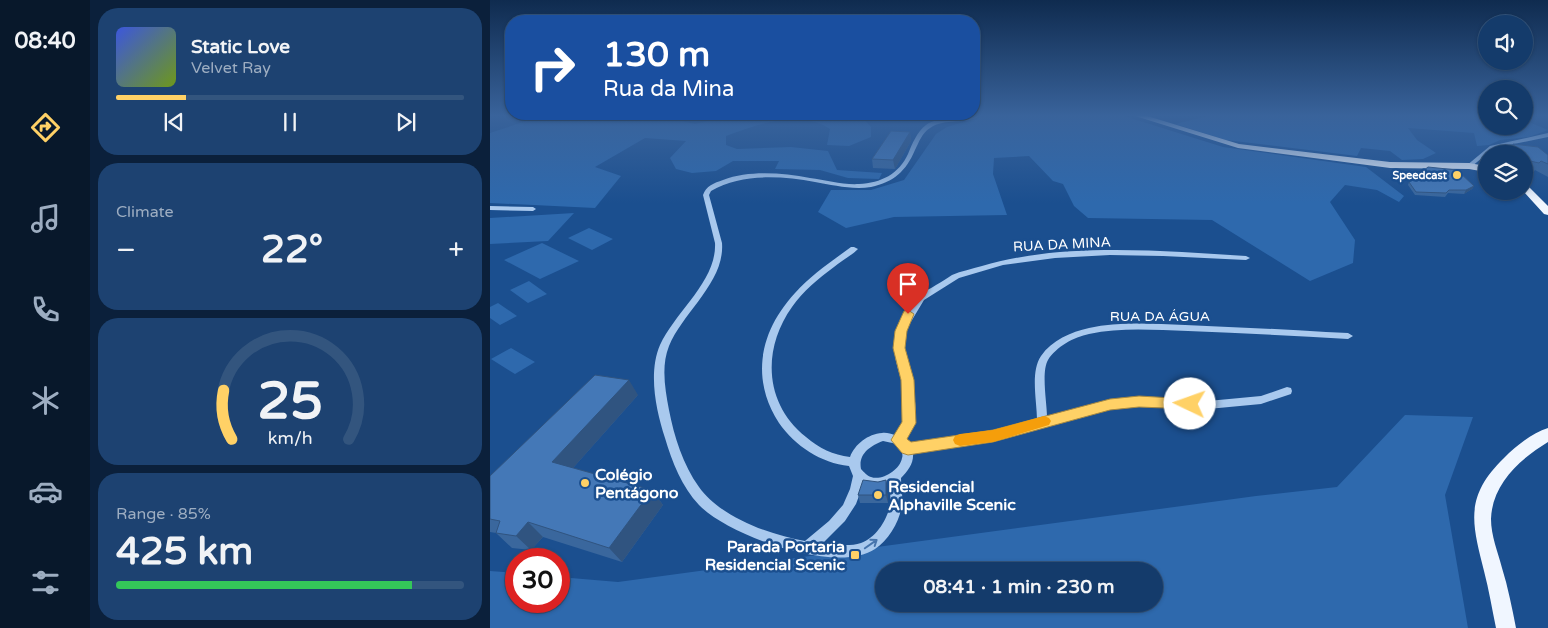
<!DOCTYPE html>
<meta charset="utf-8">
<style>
:root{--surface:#143b6b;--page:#1d4271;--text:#f1f3f6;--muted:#9dadc1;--line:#33557e;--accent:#ffd166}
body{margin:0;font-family:"Varela Round",sans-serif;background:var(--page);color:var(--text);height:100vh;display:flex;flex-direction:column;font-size:19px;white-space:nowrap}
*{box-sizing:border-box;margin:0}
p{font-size:16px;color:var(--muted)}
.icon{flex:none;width:28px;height:28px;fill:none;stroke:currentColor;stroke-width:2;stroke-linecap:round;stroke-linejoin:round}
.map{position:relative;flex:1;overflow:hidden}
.side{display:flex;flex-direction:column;gap:8px;padding:8px;background:#0b203b;width:400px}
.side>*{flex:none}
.guide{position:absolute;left:15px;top:15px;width:475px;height:105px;border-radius:20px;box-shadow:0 1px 4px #0004,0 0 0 1px var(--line);background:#1a4fa0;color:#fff;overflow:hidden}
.buttons{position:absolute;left:988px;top:15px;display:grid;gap:10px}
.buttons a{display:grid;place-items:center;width:55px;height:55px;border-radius:50%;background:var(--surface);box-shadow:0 1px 4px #0004,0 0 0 1px var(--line);font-size:25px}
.speed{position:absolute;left:15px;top:548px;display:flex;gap:10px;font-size:25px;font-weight:700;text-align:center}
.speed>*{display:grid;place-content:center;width:65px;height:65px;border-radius:50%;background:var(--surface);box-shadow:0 1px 4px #0004,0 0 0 1px var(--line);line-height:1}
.speed .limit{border:8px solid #d22;background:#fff;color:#111}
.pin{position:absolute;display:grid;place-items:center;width:42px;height:42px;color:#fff;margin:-51px -21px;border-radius:50% 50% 50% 0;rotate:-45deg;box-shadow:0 0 5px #0007}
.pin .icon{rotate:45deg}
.me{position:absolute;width:55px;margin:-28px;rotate:273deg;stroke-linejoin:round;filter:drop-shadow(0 0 4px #0008)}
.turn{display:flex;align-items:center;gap:18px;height:105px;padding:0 15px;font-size:22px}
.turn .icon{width:65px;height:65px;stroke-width:2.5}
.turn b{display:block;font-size:35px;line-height:42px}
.big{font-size:38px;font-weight:700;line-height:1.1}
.side .card{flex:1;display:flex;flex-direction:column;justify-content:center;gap:8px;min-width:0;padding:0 18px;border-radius:20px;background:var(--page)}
.side .dial{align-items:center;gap:0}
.dial svg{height:130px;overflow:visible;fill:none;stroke:var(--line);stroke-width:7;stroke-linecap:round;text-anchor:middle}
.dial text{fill:var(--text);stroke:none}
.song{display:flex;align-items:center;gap:15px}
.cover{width:60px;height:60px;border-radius:8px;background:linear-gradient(135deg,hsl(230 70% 55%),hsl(80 70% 35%))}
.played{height:5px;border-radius:2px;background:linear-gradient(90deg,var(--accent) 20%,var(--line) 20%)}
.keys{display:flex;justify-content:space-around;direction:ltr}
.heat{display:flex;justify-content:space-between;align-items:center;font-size:28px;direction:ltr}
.charge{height:8px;border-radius:4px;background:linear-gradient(90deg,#34c759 85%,var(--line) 0)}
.trip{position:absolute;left:385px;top:562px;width:288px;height:50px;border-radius:25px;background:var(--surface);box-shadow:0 1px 4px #0004,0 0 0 1px var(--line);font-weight:700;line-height:50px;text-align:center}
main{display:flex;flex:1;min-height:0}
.tab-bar{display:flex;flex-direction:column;width:90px;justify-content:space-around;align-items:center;background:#08182b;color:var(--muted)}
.tab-bar .icon{width:35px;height:35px}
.tab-bar .current{color:var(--accent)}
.tab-bar b{font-size:22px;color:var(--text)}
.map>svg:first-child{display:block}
.green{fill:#2e69ad;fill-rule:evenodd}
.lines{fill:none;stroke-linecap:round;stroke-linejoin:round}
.minor{fill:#a9c9ee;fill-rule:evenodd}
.major{fill:#f0f6ff;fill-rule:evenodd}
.wall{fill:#3a679d}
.shaded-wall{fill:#305480}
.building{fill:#4478b7;stroke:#305480}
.oneway{stroke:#4674ac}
.route{fill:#ffd166;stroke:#a68842}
.slow{fill:#f59e0b}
.poi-dot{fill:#ffd166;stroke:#1b4f8f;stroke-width:2}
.labels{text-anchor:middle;stroke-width:5;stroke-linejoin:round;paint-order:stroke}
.far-poi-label{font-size:11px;font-weight:bold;fill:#fff;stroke:#1b4f8f;text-anchor:end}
.street-label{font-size:14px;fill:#fff;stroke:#1b4f8f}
.near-poi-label{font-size:16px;font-weight:bold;fill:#fff;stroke:#1b4f8f;text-anchor:start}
</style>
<main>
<nav class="tab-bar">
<b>08:40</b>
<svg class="icon current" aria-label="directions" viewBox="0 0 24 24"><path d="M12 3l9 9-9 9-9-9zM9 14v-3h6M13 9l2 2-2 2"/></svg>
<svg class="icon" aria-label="music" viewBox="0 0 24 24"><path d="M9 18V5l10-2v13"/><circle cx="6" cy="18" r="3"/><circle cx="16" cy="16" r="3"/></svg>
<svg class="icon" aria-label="phone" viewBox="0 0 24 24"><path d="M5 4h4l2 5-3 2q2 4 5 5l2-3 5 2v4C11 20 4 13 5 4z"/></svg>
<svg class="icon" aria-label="climate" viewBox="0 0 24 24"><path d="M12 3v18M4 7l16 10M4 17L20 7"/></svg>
<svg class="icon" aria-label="car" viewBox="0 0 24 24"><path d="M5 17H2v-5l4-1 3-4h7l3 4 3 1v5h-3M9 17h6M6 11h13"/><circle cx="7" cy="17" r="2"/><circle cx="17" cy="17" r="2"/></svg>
<svg class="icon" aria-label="filters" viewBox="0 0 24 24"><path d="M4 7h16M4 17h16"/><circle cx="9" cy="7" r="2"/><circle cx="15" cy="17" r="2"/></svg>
</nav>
<section class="side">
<div class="card">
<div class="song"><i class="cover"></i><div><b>Static Love</b><p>Velvet Ray</p></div></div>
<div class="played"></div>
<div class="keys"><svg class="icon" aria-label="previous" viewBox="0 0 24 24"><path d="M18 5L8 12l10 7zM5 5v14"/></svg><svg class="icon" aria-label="pause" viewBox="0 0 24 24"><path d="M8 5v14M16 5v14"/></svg><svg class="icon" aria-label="next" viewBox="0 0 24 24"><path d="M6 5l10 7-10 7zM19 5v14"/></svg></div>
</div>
<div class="card"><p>Climate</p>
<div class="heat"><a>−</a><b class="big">22°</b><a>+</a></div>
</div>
<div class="card dial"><svg viewBox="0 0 100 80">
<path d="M14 69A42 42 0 1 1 86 69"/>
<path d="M14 69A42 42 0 0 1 9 39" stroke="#ffd166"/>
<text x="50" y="56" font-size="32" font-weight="700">25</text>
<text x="50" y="72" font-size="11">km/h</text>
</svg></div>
<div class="card"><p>Range · 85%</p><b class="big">425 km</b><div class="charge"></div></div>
</section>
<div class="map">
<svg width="1058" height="628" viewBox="0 0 1058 628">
<rect width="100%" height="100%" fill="#1b4f8f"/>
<path class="green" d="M55 115H163L205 124 227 119 231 115H370L381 127V137L359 146 337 145 340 129C310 109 267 124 236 136V145L247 149 301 147 338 151 347 170 392 173 389 179 358 178 330 170 285 169 289 161H243L226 171 202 173 186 169 180 158 196 141 155 138 105 167 131 176 105 208 0 203V133Z
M497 115H631L733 147 876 167 914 196 909 202 887 190 855 185 840 202 865 240 863 263 820 281 722 220 598 218 584 206 573 184 563 181 539 156 504 158 503 174 517 215 404 217 356 228 328 212 341 190H381L414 180 446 134 457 127Z
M722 115H996V126H1034V120L1058 130 1039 137 1010 140 999 145 987 146 984 133 918 128 927 140 946 153 933 159 912 160 900 151 871 148 867 156 736 140 685 124Z
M84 213 58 241 0 244V218Z
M99 228 123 239 102 250 78 238Z
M52 243 89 261 50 279 14 260Z
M39 281 57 294 38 303 20 290Z
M8 303 27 316 10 325 0 318V307Z
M21 348 45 362 25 374 1 359Z
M915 415 983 417 955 495 978 628H0V571L26 573V601H69V577L128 582 766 496 847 487ZM394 571H664V604H394Z"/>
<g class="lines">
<path class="minor" d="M484 115H491C476 126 455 117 440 128 432 133 429 142 425 150 416 171 404 182 381 187 362 190 343 185 325 182 291 176 252 173 221 191L219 195 232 243C235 282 193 312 179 346 171 366 175 389 179 410 184 436 193 465 209 487 230 517 280 535 315 541L339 521 353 505 360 489 363 476 359 466C331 463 305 446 289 423 260 378 270 331 305 293 321 275 342 261 361 247H364L368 249C361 256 351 261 344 267 328 279 313 291 302 307 272 349 274 404 316 437 329 448 343 455 360 457 365 444 378 434 392 433 396 432 401 434 405 435 435 403 393 363 407 330 410 322 422 304 427 298 432 292 440 289 446 285 452 282 457 278 462 275 471 271 482 269 492 266 573 242 672 251 756 256L760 258 756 260 673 256 620 255 565 258 513 265 469 278 434 300 416 330 414 341 415 353 424 390 426 413 424 424 415 439 420 444 503 432 547 420C547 401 540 372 551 356 562 340 581 332 599 328 630 321 664 324 695 325 742 327 789 329 836 332L858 333 863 336 858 339C805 336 751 333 698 331 665 330 631 327 599 334 584 337 566 347 558 360 551 372 557 403 557 417L620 400 649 397 718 401 771 396 797 387 801 388 802 391 801 394 771 404 718 409 649 405 620 408 503 440 423 453C424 463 418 471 411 478 411 486 413 496 412 504 410 521 399 540 385 549 347 575 239 536 209 505 192 487 182 462 175 438 166 410 158 373 170 345 185 312 227 281 225 243L213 195C216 186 224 183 233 180 260 170 292 173 320 178 336 180 353 185 369 184 391 183 409 174 418 154 422 144 427 132 436 125 450 115 469 122 484 115ZM393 441 407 444 412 450C412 453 413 456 412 458 410 470 392 481 381 477 377 476 374 472 371 469 368 454 380 446 393 441ZM373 485 390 488 399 485C400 491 401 498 400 504 398 519 386 538 371 543 359 547 344 544 332 544L355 521 366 504Z
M1058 133V137L1004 148 981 167 976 166 1000 146Z
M0 206 43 207 46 209 43 211 0 210Z"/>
<path class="major" d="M642 115H654L749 144 900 162 979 163 996 166V172L979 169 900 168 748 148Z
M1034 184 1037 185 1058 206V215L1054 214 1033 191Z
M1058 428V442C1030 459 1002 484 1001 519 1001 536 1008 552 1012 568 1018 587 1022 608 1026 628H1006C1002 609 999 590 994 571 982 523 974 497 1014 458 1026 446 1042 433 1058 428Z"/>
</g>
<path class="wall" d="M420 132 421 141 405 169 383 168 382 159Z
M1023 144 1058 155V177L1045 170 1043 173 1034 171V154H1017Z
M919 182 984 186 982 189 974 194 958 193 955 197 925 195 918 185Z
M148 395 83 468 162 490 173 505 132 562 53 537 41 550 22 548 6 533 0 532V476Z
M396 480 398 487V503H370L368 495 388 482Z"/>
<path class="shaded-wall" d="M420 132 421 141 405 169 403 160Z
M984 186 982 189 974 194 976 190Z
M139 380 148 395 75 477 62 462Z
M396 480 398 487V503L396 495Z
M162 490 173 505 132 562 119 548Z
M38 522 53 537 41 550 26 536Z"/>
<path class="building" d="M401 131 420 132 403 160 382 159Z
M1023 144 1048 147 1058 155V164L1051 161 1049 163 1036 160 1034 158V154H1030Z
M938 167 967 170 984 186 976 190H959L956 193 926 192 919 182Z
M105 375 139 380 62 462 162 490 119 548 38 522 26 536 6 533 10 521 0 519V476Z
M373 480 388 482 396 480V495H368Z"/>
<defs><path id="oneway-shaft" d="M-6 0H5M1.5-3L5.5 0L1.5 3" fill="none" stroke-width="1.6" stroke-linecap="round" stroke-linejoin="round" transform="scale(1.25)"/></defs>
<use class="oneway" href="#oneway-shaft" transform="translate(381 544) rotate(-35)"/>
<linearGradient id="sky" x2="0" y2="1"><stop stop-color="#0f2b4f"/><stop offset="0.57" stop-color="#39639b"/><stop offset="1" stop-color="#39639b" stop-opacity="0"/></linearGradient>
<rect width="1058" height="203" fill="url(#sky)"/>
<path class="route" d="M418 310 424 314 417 331 415 348 424 380 426 423 417 439 421 442 503 430 620 399 649 396 700 399 707 404 700 409 649 407 620 410 503 442 418 455 412 453 401 440 412 422 411 380 403 348 405 331 414 311Z"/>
<path class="slow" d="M554 416 559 418 561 421 559 425 503 442 470 446 465 444 463 440 465 436 470 434 503 430Z"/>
<g class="poi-dot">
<circle cx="967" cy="175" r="5"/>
<circle cx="95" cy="483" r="5"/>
<circle cx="388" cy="495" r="5"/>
<rect x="360" y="550" width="10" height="10" rx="2.5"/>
</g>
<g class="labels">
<g class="far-poi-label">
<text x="957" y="179">Speedcast</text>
</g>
<g class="street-label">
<text transform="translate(572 244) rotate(-3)" y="5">RUA DA MINA</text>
<text x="670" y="321">RUA DA ÁGUA</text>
</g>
<g class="near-poi-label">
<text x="105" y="480">Colégio<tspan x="105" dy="18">Pentágono</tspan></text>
<text x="398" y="492">Residencial<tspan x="398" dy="18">Alphaville Scenic</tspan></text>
<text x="355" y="552" text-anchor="end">Parada Portaria<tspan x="355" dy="18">Residencial Scenic</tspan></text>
</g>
</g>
</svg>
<div class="buttons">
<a><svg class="icon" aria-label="sound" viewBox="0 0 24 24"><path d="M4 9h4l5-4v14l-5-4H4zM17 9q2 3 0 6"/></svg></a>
<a><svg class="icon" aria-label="search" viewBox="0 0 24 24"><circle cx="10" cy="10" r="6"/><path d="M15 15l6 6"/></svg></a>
<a><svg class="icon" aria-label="layers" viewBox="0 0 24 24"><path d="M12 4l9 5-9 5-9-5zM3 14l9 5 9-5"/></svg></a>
</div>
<div class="speed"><div class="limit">30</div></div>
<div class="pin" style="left:418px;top:314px;background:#d93025"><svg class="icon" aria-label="arrive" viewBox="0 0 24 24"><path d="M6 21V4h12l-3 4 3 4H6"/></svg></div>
<svg class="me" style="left:700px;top:404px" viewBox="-20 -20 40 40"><circle r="19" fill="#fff"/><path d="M0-13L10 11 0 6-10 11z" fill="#ffd166"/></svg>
<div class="trip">08:41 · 1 min · 230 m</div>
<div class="guide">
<div class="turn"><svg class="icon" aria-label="right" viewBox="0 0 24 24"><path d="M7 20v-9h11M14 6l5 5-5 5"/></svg><div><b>130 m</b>Rua da Mina</div></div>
</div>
</div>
</main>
